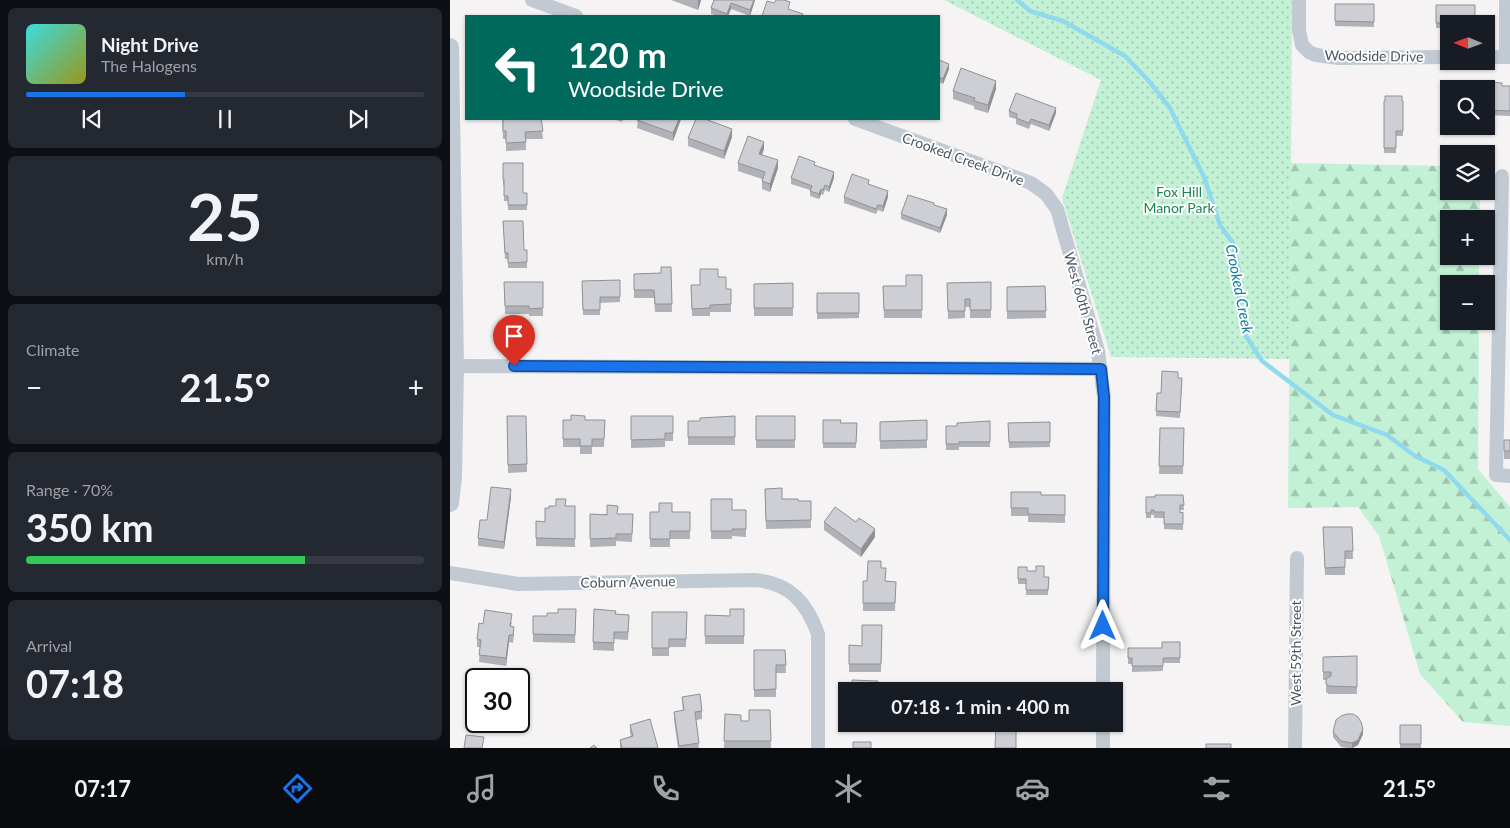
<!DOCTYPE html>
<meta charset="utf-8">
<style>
:root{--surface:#171b24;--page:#242831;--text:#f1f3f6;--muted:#9ea1a6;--line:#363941;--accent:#1a73e8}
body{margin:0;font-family:Lato,sans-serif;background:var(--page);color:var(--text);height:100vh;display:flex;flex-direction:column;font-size:19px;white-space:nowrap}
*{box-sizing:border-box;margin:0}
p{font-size:16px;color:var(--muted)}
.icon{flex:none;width:28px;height:28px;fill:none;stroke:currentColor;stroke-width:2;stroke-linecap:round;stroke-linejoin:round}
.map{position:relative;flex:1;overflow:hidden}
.panel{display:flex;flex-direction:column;gap:8px;padding:8px;background:#0d0f14;width:450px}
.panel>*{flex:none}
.top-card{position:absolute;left:15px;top:15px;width:475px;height:105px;border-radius:0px;box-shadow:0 1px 4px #0004;background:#00695c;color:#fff;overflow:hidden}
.needle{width:32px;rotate:271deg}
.tools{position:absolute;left:990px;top:15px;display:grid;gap:10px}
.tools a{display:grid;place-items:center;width:55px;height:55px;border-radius:0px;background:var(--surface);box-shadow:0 1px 4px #0004;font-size:25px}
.speed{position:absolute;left:15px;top:668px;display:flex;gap:10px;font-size:25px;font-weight:700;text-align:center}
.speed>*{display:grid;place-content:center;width:65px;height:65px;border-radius:50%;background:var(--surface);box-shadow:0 1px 4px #0004;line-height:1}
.speed .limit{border:2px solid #111;border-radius:8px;background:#fff;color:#111}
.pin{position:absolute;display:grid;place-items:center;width:42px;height:42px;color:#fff;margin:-51px -21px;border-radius:50% 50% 50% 0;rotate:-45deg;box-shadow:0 0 5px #0007}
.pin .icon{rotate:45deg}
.me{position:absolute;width:55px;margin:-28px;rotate:0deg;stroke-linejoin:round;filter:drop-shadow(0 0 4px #0008)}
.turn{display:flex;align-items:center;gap:18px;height:105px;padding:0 20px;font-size:22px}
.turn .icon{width:65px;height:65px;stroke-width:2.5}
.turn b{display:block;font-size:35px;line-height:42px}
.big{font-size:38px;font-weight:700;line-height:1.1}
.panel .tile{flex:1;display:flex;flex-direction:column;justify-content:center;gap:8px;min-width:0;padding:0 18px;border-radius:8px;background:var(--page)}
.panel .dial{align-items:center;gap:0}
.dial b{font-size:65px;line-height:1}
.song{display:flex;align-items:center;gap:15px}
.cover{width:60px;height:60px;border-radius:8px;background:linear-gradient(135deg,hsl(180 70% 55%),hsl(60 70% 35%))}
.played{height:5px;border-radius:2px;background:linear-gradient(90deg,var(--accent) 40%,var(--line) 40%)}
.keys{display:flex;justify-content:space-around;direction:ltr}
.heat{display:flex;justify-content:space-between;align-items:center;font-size:28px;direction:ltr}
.charge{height:8px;border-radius:4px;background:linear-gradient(90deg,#34c759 70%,var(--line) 0)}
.trip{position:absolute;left:388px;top:682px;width:285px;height:50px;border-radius:0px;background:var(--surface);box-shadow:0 1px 4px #0004;font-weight:700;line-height:50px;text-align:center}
.menu{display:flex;height:80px;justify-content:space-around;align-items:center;background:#090b0e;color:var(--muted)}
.menu .icon{width:35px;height:35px}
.menu .selected{color:var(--accent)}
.menu b{font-size:22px;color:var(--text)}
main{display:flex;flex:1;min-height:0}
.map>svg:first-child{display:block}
.forest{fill:url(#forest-firs)}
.park{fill:url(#park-dots)}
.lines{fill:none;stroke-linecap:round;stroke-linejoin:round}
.stream{stroke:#90daee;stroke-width:4.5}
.minor{stroke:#c1cad2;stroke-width:14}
.tertiary{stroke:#c1cad2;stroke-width:18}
.wall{fill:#b0b2b7}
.shaded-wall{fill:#909195}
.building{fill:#cdcfd5;stroke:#909195}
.route-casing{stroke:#114b97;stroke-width:12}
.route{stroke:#1a73e8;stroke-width:9}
.labels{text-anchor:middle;stroke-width:4;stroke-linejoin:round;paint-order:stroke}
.street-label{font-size:14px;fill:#4a5661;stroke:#fff}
.park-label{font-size:14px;fill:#17864f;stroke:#fff}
.water-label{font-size:15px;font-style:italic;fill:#0c7c9b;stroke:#fff}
</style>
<main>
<section class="panel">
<div class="tile">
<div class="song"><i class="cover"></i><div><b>Night Drive</b><p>The Halogens</p></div></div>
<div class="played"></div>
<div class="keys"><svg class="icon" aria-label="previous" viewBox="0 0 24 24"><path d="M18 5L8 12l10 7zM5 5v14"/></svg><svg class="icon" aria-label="pause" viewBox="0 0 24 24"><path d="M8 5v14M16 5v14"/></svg><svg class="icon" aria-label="next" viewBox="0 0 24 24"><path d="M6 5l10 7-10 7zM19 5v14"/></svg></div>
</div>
<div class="tile dial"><b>25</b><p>km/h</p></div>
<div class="tile"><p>Climate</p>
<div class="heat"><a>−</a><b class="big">21.5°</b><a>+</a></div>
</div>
<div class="tile"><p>Range · 70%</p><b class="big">350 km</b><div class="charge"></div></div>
<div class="tile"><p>Arrival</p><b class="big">07:18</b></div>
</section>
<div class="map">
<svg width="1060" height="748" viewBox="0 0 1060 748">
<defs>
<pattern id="forest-firs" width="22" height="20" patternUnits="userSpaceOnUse" patternTransform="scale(1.25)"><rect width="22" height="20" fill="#c3f1d5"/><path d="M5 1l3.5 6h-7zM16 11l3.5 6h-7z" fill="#a0c6b0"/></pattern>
<pattern id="park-dots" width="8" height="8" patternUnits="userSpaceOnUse" patternTransform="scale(1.25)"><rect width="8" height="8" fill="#c3f1d5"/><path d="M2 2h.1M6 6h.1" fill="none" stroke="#a0c6b0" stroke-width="1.8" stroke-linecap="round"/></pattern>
</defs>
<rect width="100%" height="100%" fill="#f5f3f3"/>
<path class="forest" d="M841 163 999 166V191H1030V219H999V256H1029V284H999V321H1029L1028 469 1060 507V726L1013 722 970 674 929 536 908 507 838 508Z"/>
<path class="park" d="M494 0H842L840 359 661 357 612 198 651 80Z"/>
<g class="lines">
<path class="stream" d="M567 0 580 11 613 21 675 56 698 80 720 108 754 177 770 225 783 243 789 271V303L794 333 812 361 883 415 937 435 965 456 994 470 1060 540"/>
<path class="minor" d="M82 0 126 16
M849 0V30L852 45 859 52 866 55 889 58 999 57
M1036 57H1060
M1056 57V0
M405 119 581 183 596 194 607 209 648 351 654 397 653 691
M1052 176 1046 475 1060 476
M5 366 651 369
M0 573 68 584 305 580C340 583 357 603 368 634V748
M653 748V724
M845 748 847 558"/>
<path class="tertiary" d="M0 47 5 366 3 477 0 503"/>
</g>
<path class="wall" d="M221 0H251L248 10Z
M264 0H305L300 16 281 9 278 16H268L261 14V8Z
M885 4H924V27L885 26Z
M986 5H1025V24H999V28H986Z
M489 60 499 69 493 84 489 82Z
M1038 86H1060V116L1037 115Z
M546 89 538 113 524 109V106L503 99V91Z
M934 101H953V136H946V153H934Z
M559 111 606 113 599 131 581 124 579 129 566 124V119L559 117Z
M52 119H91L93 139H76V150L56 151V139H53Z
M163 119H173L172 122Z
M188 119H231L223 141 187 128Z
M282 137 274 159 238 146V138Z
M314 149 312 154 328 168 320 192 312 189V179L288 171V163Z
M53 163 73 193H77V210H58V201H54V185H53Z
M365 165 384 178 379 192 375 190 373 195 371 194 369 199 360 196V190L341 184V178Z
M419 185 438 197 433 212 428 210 426 214 394 203V197Z
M484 205 497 215 490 233 451 219V214Z
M53 221 74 250H77V268H58V259H55Z
M221 267 222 312H205L204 298H184V274L211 273Z
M472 275V318H434L433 286H456Z
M268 277 276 289H281V312H260V316H242L241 285H250Z
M132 281 170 297V302L150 303V315H133Z
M54 282H93V316H79V314H55Z
M541 282V318H520V307H515V318L498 319 497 283Z
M343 283V316H304V284Z
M595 286 596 318 557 319V287Z
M367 293H409V318L367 319Z
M728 378H732L730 418 706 416 707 393H711Z
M57 416H76L77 472 58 473Z
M181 416H223V441H215V447L181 448Z
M285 416V445H238V421H250Z
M306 416H345V448H306Z
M113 420H155L154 447H142V454H130V447H113Z
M373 420 390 423H407L406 448H373Z
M477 420V448L430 449V422Z
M540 421V447H509V450H496V426H507Z
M600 422V447L559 448 558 423Z
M710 428H734L733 474H709Z
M1054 440H1060V459H1054Z
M315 489 332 499 348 501H361V528L316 529Z
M561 492 591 495H615V523L578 522V516H561Z
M733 495 734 510H730V513L733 512V530L714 529V518H704V515H701V518H696V497Z
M61 497 54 549 28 546V538L37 520Z
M261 499 282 510H296V537L282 536V539H261Z
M125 506V547L86 546V521L95 522 99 508Z
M200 512H240V539H220V547H200Z
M140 514H183L182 542 166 541V546L140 547Z
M374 522H406L425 537 411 557 374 530Z
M873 527H902L903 559H895V575H875Z
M431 568 435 581 446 582 445 611H413V581H417Z
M577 571 594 577H599L598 595H576V584H568V579Z
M126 609 125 643 83 642V616H97Z
M294 609V644H255V615L280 616Z
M202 612H237L236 647H219V656H202Z
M166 614 179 623 178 640 164 639V651L143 650V642Z
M62 622 61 626 64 635 63 643 59 642 56 666 29 662 30 647H27V639L33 624Z
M432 625 431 672H399V645L412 646Z
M730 642V663H713V671L682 672V664H678V648H712Z
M304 650H335L336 673H326V697H304Z
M907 656V694H879L876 692V680H873V657Z
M26 679V721H53L52 731 18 727V719Z
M232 697 252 711V719L246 720 249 748H228L224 720V712L233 711Z
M320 710 321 748H274L275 714 291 721H299Z
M399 724H427V731H399Z
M543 724H566L546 731H543Z
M180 725 208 748H170V740L181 736 180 733Z
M950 725H971V748H950Z
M883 732 913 734 908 745 903 748H898L891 747 883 737Z"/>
<path class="shaded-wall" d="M248 0H251L248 10Z
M304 0H305L300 16V10Z
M281 3V9L278 16H277Z
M499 64V69L493 84V79Z
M546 81V89L538 113V105Z
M606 108V113L599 131V125Z
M229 119H231L223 141V133Z
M282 129V137L274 159V151Z
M314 142V149L309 162V154Z
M328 160V168L320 192V184Z
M384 172V178L379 192V187Z
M371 189V194L369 199V194Z
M438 191V197L433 212V206Z
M497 209V215L490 233V228Z
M61 489V497L54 549V542Z
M425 529V537L411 557V549Z
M59 635V642L56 666V658Z
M913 729V734L908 745 902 748V743Z"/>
<path class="building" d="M264 0H304L300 10 281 3 277 14 261 8Z
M326 0H334L340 2 338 9 353 14 352 16H312L317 1 324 3Z
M885 4H924V22L885 21Z
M986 5H1025V23H986Z
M489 60 499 64 493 79 489 77Z
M511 68 546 81 538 105 524 101 525 98 503 91Z
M1041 82 1052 83V86H1060V111L1037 110 1038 86H1041Z
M566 93 606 108 599 125 581 119 579 123 566 118 567 114 559 111Z
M935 96H952V101H953V131H946V148H934V101H935Z
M53 119H91L93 131 75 132 76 142 56 143V131H53Z
M188 119H229L223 133 187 120Z
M246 119H255L282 129 274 151 238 138Z
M298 136 314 142 309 154 328 160 320 184 312 181 315 172 288 163Z
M349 156 365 162 364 165 384 172 379 187 375 185 373 190 371 189 369 194 360 191 362 186 341 178Z
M53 163H73V193H77V205H58V196H54V179H53Z
M402 174 419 180 418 184 438 191 433 206 428 205 426 209 394 197Z
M458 195 484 203V205L497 209 490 228 451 214Z
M53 221H73L74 250H77V262L58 263V253H55Z
M211 267H221L222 304H205L204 290H184V274L211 273Z
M250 269H268V277H276V289H281V304L260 305V308L242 309 241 285H250Z
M456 275H472V310H434L433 286H456Z
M170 280V297H150V310H133L132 281Z
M54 282H93V308L79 309V306H55Z
M541 282V310H520V299H515V311H498L497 283Z
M343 283V308H304V284Z
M595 286 596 311H557V287Z
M367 293H409V313H367Z
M712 371 728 372V378H732L730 412 706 411 707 393H711Z
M121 415 135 416V420H155L154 439H142V446H130V439H113V420H121Z
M57 416H76L77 464 58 465Z
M181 416H223V433H215V439L181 440Z
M285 416V437H238V421H250V418Z
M306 416H345V440H306Z
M373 420H391L390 423H407L406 443H373Z
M477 420V440L430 441V422Z
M540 421V442H509V444H496V426H507V423Z
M600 422V442H559L558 423Z
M710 428H734L733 466H709Z
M1054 440H1060V451H1054Z
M41 487 61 489 54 542 28 538 30 520H37Z
M332 488V499H348V501H361V520L316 521 315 489Z
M561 492H591V495H615V515L578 514V508H561Z
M705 495H733L734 505H730V513L733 512V524H714V512H704V510H701V513H696V497H705Z
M106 499H116L115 506H125V539L86 538V521L95 522V508H99V506H106Z
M261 499H282V510H296V529H282V531H261Z
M209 503H222V512H240V531H220V539H200V512H209Z
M157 505 168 506 167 514H183L182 534H166V538L140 539V514L157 515Z
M385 507 406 522 409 518 425 529 411 549 374 522Z
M873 527H902L903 551H895V567L875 568Z
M418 561H431V568H436L435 581 446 582 445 603H413V581H417Z
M586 566H594V577H599L598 590H576V579H568V567H577V571H586Z
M108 609H126L125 635 83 634V616H97V613H108Z
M144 609 166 611 165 614 179 615 178 632H164V643L143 642Z
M280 609H294V636H255V615L280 616Z
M35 610 62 614 60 626 64 627 63 635H59L56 658 29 655 31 640 27 639 29 623 33 624Z
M202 612H237L236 639H219V648H202Z
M412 625H432L431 664H399V645L412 646Z
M712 642H730V658H713V666H682V658H678V648H712Z
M304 650H335L336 665H326V689L304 690Z
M907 656V687L879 686 876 684V679L881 676V672H873V657Z
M23 677 40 679H26V720L18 719Z
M402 680 428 681 427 691H402Z
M250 694 252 711 245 712 249 743 229 746 224 712 234 710 232 697Z
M299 710H320L321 741H274L275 714 291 715V721H299Z
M897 714H903L908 717 911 722 913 729 908 740 902 743 891 741 883 732 886 720 891 716Z
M200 719 208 748H172L170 740 183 736 180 725Z
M37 721H52V723Z
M546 724H566V748H545Z
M950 725H971V744H950Z
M16 735 34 737 32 748H14Z
M403 742H421V748H403Z
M756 744H781V748H756Z
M144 745 147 748H140Z"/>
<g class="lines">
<g class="route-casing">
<path id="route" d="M64 366 651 369 654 397 653 626"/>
</g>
<use href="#route" class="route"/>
</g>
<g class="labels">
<g class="street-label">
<text transform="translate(924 56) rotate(1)" y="5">Woodside Drive</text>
<text transform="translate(513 159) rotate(20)" y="5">Crooked Creek Drive</text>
<text transform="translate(633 303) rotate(74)" y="5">West 60th Street</text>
<text transform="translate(178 582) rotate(-1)" y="5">Coburn Avenue</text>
<text transform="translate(846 653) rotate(-90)" y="5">West 59th Street</text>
</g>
<g class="park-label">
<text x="729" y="197">Fox Hill<tspan x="729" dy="16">Manor Park</tspan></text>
</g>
<g class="water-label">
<text transform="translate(789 289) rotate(79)" y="5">Crooked Creek</text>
</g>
</g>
</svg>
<div class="tools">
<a><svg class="needle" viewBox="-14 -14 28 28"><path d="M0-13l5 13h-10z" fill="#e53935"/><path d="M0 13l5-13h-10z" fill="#9ea1a6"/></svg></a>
<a><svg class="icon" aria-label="search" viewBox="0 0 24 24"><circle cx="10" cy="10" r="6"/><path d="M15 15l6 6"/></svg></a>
<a><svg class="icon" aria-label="layers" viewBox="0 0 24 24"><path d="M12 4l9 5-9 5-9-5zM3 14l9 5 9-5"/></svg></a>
<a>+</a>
<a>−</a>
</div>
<div class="speed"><div class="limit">30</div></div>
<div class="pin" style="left:64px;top:366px;background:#d93025"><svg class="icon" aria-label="arrive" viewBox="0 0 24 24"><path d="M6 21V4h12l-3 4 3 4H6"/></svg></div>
<svg class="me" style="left:653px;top:626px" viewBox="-20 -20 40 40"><path d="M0-17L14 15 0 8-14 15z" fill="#1a73e8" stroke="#fff" stroke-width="4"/></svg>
<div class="trip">07:18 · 1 min · 400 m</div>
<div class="top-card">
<div class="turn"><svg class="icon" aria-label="left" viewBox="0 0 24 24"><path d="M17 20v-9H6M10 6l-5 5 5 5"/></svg><div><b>120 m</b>Woodside Drive</div></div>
</div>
</div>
</main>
<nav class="menu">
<b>07:17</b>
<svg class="icon selected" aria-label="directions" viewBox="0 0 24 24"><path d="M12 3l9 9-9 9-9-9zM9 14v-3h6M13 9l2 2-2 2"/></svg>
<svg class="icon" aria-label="music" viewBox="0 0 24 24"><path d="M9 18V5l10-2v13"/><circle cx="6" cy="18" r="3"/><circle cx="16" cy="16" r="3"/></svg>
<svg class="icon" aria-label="phone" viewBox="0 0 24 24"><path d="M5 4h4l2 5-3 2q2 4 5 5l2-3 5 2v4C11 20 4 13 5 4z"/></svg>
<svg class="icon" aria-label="climate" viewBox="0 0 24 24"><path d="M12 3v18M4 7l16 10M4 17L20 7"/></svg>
<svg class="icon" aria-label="car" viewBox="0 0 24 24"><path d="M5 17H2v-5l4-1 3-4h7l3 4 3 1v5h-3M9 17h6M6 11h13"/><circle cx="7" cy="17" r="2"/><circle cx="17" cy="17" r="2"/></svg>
<svg class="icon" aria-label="filters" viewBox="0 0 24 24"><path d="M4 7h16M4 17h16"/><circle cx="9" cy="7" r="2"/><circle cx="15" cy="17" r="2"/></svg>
<b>21.5°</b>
</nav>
